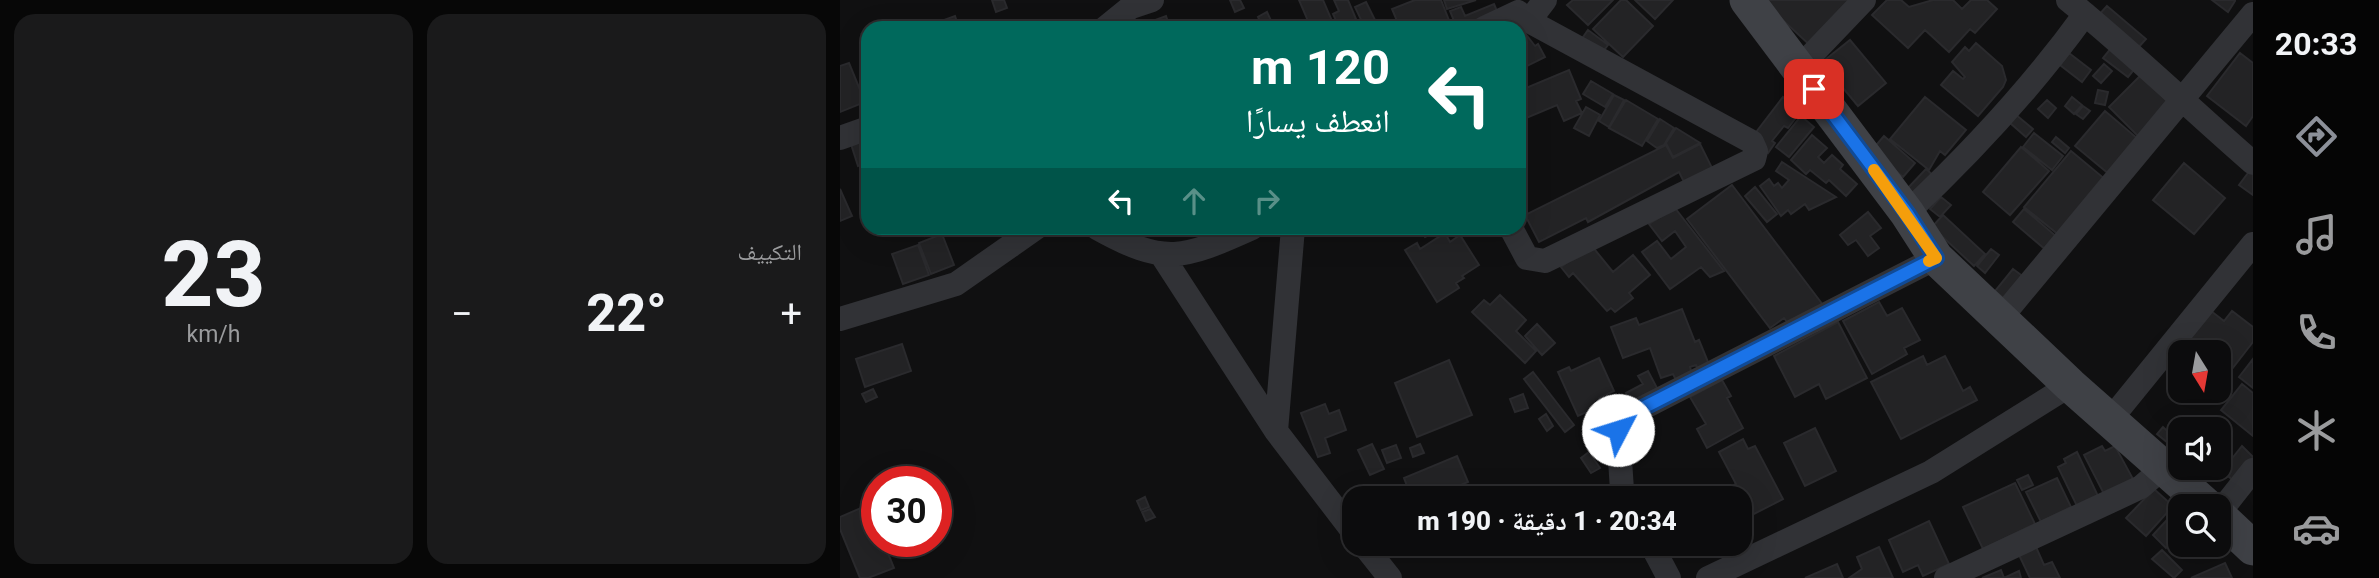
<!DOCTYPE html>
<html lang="ar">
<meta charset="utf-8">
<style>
:root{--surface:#0c0c0d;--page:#1a1a1b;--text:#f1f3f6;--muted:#9a9b9d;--line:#2c2c2e;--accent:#8c9099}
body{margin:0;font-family:Roboto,"Noto Naskh Arabic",sans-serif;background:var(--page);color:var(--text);direction:rtl;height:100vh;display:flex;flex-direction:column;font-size:26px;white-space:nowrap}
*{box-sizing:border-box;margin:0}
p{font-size:23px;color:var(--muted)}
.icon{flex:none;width:38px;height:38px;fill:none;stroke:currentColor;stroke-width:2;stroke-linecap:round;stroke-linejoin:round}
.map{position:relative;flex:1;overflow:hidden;direction:ltr}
.drawer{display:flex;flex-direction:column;gap:14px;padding:14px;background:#070707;width:840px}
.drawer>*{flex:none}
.banner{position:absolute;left:21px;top:21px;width:665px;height:214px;border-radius:21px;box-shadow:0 7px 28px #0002,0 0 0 2px var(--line);direction:rtl;background:#00695c;color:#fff;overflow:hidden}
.needle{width:46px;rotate:169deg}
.controls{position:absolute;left:1328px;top:340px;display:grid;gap:14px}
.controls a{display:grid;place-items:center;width:63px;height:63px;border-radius:14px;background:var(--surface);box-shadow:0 7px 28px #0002,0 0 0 2px var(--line);font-size:35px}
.speed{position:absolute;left:21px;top:466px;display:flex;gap:14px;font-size:35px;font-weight:700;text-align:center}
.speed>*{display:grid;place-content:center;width:91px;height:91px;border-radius:50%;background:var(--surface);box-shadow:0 7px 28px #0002,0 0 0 2px var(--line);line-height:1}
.speed .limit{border:10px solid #d22;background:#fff;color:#111}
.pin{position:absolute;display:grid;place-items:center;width:60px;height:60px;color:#fff;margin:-30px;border-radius:14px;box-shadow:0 4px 10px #0006}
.me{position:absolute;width:77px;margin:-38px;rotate:50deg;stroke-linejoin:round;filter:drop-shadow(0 0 5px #0008)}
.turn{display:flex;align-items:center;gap:24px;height:147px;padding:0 21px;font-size:32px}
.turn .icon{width:91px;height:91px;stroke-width:2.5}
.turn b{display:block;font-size:49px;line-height:60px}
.lanes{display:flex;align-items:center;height:66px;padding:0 21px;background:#0003;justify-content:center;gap:35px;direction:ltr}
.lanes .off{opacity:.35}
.big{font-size:52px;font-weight:800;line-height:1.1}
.drawer .card{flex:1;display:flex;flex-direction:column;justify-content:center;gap:10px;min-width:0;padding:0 24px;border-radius:21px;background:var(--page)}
.drawer .dial{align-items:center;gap:0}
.dial b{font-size:91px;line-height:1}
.heat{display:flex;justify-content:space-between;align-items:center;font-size:38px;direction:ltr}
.drawer .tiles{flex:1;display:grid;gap:14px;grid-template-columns:repeat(2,1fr)}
.trip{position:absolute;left:502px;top:486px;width:410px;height:70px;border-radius:21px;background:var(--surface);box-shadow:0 7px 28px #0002,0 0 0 2px var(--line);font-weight:800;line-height:70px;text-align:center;direction:rtl}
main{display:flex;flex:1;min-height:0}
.tabs{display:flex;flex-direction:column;width:126px;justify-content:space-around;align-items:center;background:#050505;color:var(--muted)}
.tabs .icon{width:49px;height:49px}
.tabs .selected{color:var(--accent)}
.tabs b{font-size:32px;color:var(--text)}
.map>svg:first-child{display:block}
.building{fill:#232325;stroke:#2a2a2d;stroke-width:2}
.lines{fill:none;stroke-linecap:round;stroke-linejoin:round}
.street{stroke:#313236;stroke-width:24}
.secondary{stroke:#3f4146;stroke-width:35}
.route-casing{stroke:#114b97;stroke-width:18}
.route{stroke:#1a73e8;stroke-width:12}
.slow{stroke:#f59e0b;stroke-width:12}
</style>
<main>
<nav class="tabs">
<b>20:33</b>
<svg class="icon selected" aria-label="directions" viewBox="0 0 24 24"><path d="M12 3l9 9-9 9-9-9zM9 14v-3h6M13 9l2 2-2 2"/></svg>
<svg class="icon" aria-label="music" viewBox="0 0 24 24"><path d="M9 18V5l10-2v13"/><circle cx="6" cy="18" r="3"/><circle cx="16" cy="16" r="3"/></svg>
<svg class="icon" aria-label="phone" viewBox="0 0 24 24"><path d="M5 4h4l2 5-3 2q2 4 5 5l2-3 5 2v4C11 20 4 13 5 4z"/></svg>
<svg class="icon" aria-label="climate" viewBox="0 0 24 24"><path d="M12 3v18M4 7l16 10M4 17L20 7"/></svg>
<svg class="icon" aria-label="car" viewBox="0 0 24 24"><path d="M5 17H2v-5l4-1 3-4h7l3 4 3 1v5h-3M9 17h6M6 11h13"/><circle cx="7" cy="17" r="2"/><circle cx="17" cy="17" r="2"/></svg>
</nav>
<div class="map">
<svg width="1413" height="578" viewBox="0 0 1413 578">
<rect width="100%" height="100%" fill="#101011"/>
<path class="building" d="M152 0H164L167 8 156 12Z
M390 0H400L404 8 395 12Z
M459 0H483L495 28H471Z
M494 0H508L516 19 499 27 493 14 499 11Z
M575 0H601L612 28H560L552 9Z
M604 0H636L607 9Z
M733 0H773L748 25 727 5Z
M781 0H786L813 26 783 57 753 29Z
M795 0H833L815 19Z
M921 0H1009L973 48Z
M1047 0H1061L1069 7 1093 0H1113L1122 9 1131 0H1147L1157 9 1135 33 1130 29 1109 52 1085 30 1068 48 1032 15Z
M1372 0H1395V1L1388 12Z
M526 2 538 26 534 28H525L515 7Z
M654 4 659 16 629 28H617L610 11 621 7 625 16Z
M1267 6 1306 39 1296 50 1257 17Z
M427 12 433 25 423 28 418 17Z
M115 16 119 28H95L93 24Z
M326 16 330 28H309L307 23Z
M681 28 695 46 698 44 705 57 679 70Z
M748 30 768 45 761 54 741 40Z
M1010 40 1046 83 1018 106 998 82 991 88 975 68Z
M1136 43 1162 66 1166 80 1163 87 1138 116 1101 85 1113 71 1123 79 1125 77 1112 62 1125 47 1129 51Z
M1272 47 1297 66 1288 77 1263 58Z
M1229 53 1251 70 1242 82 1220 65Z
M1400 53 1413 63V116L1406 126 1367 96Z
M9 63 25 102 0 112V66Z
M1264 64 1272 71 1261 83 1253 76Z
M729 70 741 99 736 101 742 113 724 121 717 105 679 121V91Z
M1301 75 1331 105 1299 137 1269 107Z
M751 81 773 94 765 107 743 94Z
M1258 90 1268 92 1265 105 1255 103Z
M774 95 784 100 769 127 759 121Z
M943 97 961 111 948 128 944 126 932 141 935 143 928 153 910 140Z
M1085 97 1126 130 1105 155 1100 151 1089 170 1050 139Z
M1232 97 1242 105 1234 114 1225 106Z
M786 100 818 119 802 146 769 128Z
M1207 100 1216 108 1208 118 1198 109Z
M1243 106 1250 111 1243 119 1236 114Z
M746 107 760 115 749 136 734 128Z
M1265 111 1298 139 1269 174 1235 146Z
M1175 114 1193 129 1186 137 1169 122Z
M961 116 974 127 949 157 936 147Z
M820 119 834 128 824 145 817 148 807 141Z
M836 128 860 143 833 157 826 143Z
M1194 133 1223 156 1212 170 1183 147Z
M972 135 987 148 978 157 984 163 992 155 1003 165 1000 169 1017 184 1006 196 989 180 986 183 970 170 966 174 951 160Z
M1044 136 1075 163 1063 177 1032 150Z
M1216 137 1229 148 1225 153 1212 142Z
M28 138V163L18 166 11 144Z
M860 144 872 168 844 182 839 172 748 222 746 218 699 242 685 215 826 145 833 158Z
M1181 147 1209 171 1170 215 1143 192Z
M1231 151 1266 180 1219 235 1184 207Z
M942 162 996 197 969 210 965 204 951 214 948 210 941 216 920 186 929 179 934 186 938 183 942 188 949 180 936 171Z
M1344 163 1385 198 1354 234 1313 200Z
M1086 169 1095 177 1075 198 1066 190Z
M1411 169 1413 171V195L1399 185Z
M892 185 983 305 952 328 944 318 930 328 847 219Z
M915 187 937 214 927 222 905 196Z
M0 189 12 216 0 221Z
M1101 197 1111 205 1100 217 1090 209Z
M835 208 884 271 870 277 861 267 830 289 802 252 817 241 831 259 846 247 835 231 822 241 809 224Z
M1184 209 1217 237 1206 250 1173 222Z
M1028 212 1041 228 1030 236 1039 248 1028 256 1016 240 1008 245 1000 235Z
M1103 215 1145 254 1134 266 1092 227Z
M81 228H102L103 229 85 236Z
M580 228H603L585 237Z
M605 233 610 242 620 235 639 265 622 276 624 278 616 283 619 288 597 302 565 250 577 243 580 249Z
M102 234 114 265 91 274 79 243Z
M78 245 89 275 63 284 52 254Z
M751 245 773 272 793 255 810 275 789 293 793 298 775 312 771 308 767 311 733 273 729 277 721 267Z
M1151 249 1159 255 1145 273 1137 266Z
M1173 269 1185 278 1166 300 1155 291Z
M660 295 686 320 676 331 696 351 685 363 632 312 644 300 650 305Z
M1039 302 1047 316 1062 308 1080 340 1064 348 1067 354 1032 374 1003 321Z
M842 309 855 342 859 340 870 367 859 371 856 365 850 367 852 374 836 380 833 374 821 378 810 348 783 358 771 327 796 318 799 325Z
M1371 311 1384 321 1392 311 1413 327V342L1388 374 1379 367V352H1359L1354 348 1357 343 1350 338Z
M998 322 1027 378 986 399 979 384 955 397 934 356Z
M697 324 715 343 702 355 685 336Z
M62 344 71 371 25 387 16 359Z
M1083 356 1087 365 1105 356 1123 391 1130 387 1137 400 1061 439 1031 382Z
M759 358 774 391 759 398 762 405 738 416 718 372 729 367 731 371Z
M1413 359V388L1399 377Z
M609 360 632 415 577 437 555 383Z
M808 371 817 388 794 408 786 393 803 384 798 376Z
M693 372 734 425 725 432 684 379Z
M882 380 891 396 887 398 903 428 867 448 857 429 866 424 850 397Z
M1402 384 1413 393V436L1381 410Z
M33 389 37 397 26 402 22 394Z
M683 394 688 408 675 412 670 399Z
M485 404 489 414 499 410 506 430 485 438 490 453 478 457 461 413Z
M706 414 713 426 707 431 699 419Z
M1323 427 1338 441 1333 447 1317 434Z
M975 428 996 471 965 486 944 443Z
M903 439 908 449 915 446 943 499 912 515 906 504 902 506 892 486 896 484 879 452Z
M532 444 544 469 530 475 518 450Z
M580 444 584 453 573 457 570 448Z
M556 445 561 458 547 463 542 450Z
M1262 446 1265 451 1275 446 1293 479 1264 494 1244 455Z
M1402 446 1413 457 1394 481 1382 471Z
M749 452 760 468 751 473 741 458Z
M1237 452 1258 496 1237 506 1218 467 1226 463 1224 459Z
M617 456 628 482 586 499H572L564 478Z
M1188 475 1193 485 1182 490 1177 480Z
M1217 478 1231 507 1201 522 1186 492Z
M1175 483 1195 524 1143 549 1123 507Z
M1314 489 1333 506 1306 536 1286 518Z
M305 497 309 507 301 510 297 501Z
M28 505 37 526V541H43L54 568 28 578H20L0 529V517Z
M310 509 315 517 306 521 302 512Z
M1337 509 1340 512V532L1326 548 1313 535Z
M1089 521 1109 564 1083 576 1078 565 1063 572 1049 540Z
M1039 547 1053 578H1009L1022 569 1017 557Z
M1196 547 1204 565 1212 562 1220 578H1190L1179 555Z
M1322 550 1342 570 1334 578 1312 559Z
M1385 563 1392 578H1351Z
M997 564 1003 578H965Z
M1161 570 1164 578 1179 571 1181 578H1142Z"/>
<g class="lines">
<path class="street" d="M1228 0C1292 52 1351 109 1413 163
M265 28 291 7 312 0
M644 28 678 12 689 21 705 0
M958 69 1024 0
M0 138 28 128
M1067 213C1132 152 1193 86 1245 14
M257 228C325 266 343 259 412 228
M671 228 687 258 705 261 914 159 916 151 912 142 689 21
M321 254 436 431 514 533
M0 319 116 284 196 228
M1159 320 1413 14
M1270 420 1413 244
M436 431 453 228
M786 499 782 490 778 430 791 414 1096 258
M1379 513 1413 470
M523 544 550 578
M811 544 829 578
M868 578 1091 472 1230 385
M1106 578 1301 487 1323 468"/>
<path class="secondary" d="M907 0 1067 213 1096 258 1230 385 1367 506
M1379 516 1413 548"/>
</g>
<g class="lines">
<g class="route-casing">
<path id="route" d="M778 430 791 414 1096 258 1067 213 974 89"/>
</g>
<use href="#route" class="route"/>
<path class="slow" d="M1034 170 1096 258 1089 261"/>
</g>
</svg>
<div class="controls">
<a><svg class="needle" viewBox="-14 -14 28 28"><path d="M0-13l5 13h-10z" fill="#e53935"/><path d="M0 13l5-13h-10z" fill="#9a9b9d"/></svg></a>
<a><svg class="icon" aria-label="sound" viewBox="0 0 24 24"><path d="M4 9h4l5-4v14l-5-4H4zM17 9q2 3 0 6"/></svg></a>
<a><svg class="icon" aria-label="search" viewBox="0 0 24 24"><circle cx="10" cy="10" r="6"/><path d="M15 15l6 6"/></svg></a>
</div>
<div class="speed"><div class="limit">30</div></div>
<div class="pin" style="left:974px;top:89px;background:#d93025"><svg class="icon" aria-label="arrive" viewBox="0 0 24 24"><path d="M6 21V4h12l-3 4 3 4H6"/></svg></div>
<svg class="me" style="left:778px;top:430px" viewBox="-20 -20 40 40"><circle r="19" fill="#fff"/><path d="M0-13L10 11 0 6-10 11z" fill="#1a73e8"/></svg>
<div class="trip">20:34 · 1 دقيقة · 190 m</div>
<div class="banner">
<div class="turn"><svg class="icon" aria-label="left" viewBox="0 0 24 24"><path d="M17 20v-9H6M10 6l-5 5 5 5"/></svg><div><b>120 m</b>انعطف يسارًا</div></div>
<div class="lanes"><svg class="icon" aria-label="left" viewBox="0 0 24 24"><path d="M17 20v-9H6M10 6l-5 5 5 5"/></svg><svg class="icon off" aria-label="ahead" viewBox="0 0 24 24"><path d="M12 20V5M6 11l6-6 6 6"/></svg><svg class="icon off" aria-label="right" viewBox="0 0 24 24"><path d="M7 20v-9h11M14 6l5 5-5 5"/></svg></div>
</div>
</div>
<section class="drawer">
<div class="tiles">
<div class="card"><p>التكييف</p>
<div class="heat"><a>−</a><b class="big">22°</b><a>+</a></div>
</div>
<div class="card dial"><b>23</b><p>km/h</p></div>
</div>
</section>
</main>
